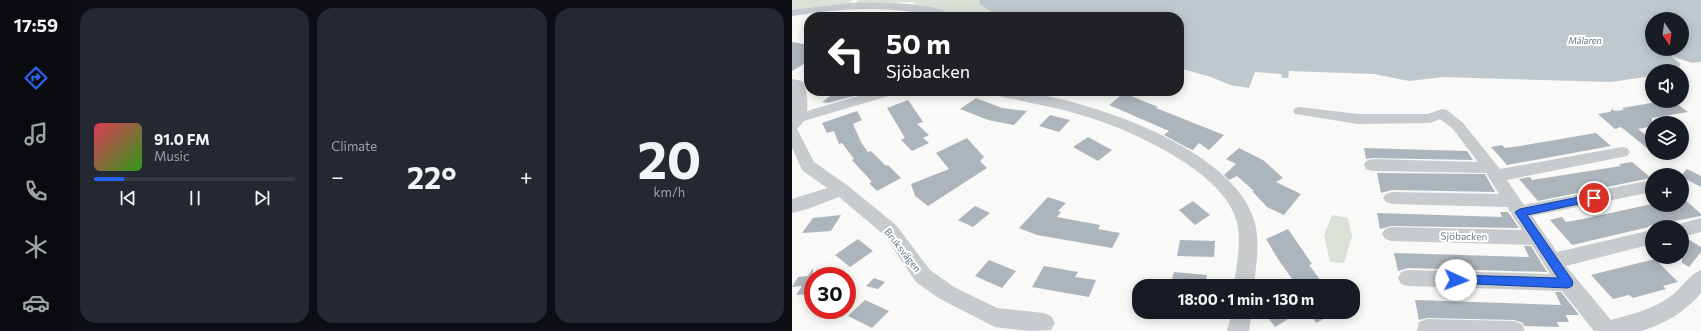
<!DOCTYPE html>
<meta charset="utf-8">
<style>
:root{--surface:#171b24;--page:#242831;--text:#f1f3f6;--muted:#9ea1a6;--line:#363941;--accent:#2563eb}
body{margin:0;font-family:Commissioner,sans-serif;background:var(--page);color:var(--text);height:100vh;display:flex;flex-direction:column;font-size:15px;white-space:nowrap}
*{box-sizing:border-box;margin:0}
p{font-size:13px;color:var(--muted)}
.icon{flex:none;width:22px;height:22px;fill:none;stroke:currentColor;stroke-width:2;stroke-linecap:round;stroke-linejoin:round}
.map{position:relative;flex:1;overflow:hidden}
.panel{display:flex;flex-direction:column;gap:8px;padding:8px;background:#0d0f14;width:720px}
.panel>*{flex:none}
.banner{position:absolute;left:12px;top:12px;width:380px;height:84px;border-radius:16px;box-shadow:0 2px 10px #0003;background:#202124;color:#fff;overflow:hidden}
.needle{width:26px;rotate:167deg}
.fabs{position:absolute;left:853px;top:12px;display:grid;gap:8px}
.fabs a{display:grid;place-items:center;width:44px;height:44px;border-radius:50%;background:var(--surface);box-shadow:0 2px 10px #0003;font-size:20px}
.speed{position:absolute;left:12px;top:267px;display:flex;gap:8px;font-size:20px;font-weight:700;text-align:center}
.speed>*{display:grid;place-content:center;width:52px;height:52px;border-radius:50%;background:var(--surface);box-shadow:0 2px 10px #0003;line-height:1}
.speed .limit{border:6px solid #d22;background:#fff;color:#111}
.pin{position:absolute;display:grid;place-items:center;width:34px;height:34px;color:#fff;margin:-17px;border:2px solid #fff;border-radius:50%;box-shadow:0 1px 4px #0007}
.me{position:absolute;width:44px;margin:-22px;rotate:92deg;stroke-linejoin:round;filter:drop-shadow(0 0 3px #0008)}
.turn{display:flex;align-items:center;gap:14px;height:84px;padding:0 16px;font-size:18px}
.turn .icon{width:52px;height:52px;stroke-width:2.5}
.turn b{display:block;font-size:28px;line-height:34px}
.big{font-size:30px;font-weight:700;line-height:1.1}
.panel .card{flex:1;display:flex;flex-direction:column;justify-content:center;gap:6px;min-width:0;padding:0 14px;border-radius:16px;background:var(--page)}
.panel .dial{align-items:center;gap:0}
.dial b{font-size:52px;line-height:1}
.song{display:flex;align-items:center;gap:12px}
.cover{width:48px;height:48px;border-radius:6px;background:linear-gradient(135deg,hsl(350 70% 55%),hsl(110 70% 35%))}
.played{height:4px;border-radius:2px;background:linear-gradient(90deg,var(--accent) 15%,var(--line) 15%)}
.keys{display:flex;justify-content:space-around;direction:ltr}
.heat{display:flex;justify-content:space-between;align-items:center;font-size:22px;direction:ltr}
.panel .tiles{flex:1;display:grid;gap:8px;grid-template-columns:repeat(3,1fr)}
.trip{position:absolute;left:340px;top:279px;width:228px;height:40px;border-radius:16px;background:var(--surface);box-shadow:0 2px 10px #0003;font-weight:700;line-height:40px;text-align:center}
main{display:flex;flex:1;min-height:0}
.dock{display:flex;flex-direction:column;width:72px;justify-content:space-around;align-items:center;background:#090b0e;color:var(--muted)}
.dock .icon{width:28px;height:28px}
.dock .current{color:var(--accent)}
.dock b{font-size:18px;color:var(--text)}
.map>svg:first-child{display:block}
.green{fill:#dae1d7}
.water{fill:#bfc9cd;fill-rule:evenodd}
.building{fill:#adb5bc}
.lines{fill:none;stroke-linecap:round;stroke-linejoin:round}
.minor{fill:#c7cbce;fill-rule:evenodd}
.route{fill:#2563eb;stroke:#184099}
.labels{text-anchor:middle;stroke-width:4;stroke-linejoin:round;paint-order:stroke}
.far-water-label{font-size:9px;font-style:italic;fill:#637983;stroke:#fff}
.street-label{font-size:10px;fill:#677888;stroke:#fff}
</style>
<main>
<nav class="dock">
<b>17:59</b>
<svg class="icon current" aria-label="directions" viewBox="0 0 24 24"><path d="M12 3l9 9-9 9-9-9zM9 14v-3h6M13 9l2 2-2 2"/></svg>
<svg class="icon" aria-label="music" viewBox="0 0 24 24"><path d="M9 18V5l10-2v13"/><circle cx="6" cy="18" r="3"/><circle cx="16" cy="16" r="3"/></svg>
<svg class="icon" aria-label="phone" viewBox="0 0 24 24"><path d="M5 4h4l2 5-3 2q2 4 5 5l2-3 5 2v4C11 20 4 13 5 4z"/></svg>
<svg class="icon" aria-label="climate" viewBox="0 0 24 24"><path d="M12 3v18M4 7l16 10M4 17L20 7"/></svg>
<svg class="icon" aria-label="car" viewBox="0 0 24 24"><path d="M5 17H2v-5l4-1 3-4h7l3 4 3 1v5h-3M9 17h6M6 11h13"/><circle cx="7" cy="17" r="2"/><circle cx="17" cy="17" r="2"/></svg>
</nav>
<section class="panel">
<div class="tiles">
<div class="card">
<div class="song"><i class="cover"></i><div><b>91.0 FM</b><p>Music</p></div></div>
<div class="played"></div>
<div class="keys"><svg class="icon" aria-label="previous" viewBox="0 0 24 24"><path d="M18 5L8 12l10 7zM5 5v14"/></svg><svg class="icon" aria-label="pause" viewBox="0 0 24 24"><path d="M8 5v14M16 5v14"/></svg><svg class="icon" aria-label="next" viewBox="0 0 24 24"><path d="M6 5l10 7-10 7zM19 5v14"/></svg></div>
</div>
<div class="card"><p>Climate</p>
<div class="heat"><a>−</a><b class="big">22°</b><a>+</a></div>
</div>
<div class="card dial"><b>20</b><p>km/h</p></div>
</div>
</section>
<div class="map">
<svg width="909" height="331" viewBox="0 0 909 331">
<rect width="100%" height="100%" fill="#f9f9f7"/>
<path class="green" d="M0 0H61L53 5 0 11Z
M67 0H187L188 5 208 17H164L153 12 123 4 121 2 68 4 64 2Z
M540 215 556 218 560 236 552 263 538 262 532 235Z"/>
<path class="water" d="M187 0H909V62L900 63 879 56 889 64 884 71H860V76L819 82 651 77 617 81 582 74 497 71 496 78H490L489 74 463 72 457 88 438 85 419 77 387 68V17H208L188 5ZM860 19H890V49H860Z"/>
<path class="building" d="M0 42 17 45V61L0 71Z
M45 91 66 95 36 103 30 102Z
M332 93 366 107 364 108 432 135 417 150 407 143 401 150 394 147 372 135 377 131 317 105Z
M184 98 210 108 235 111 222 125 196 120 168 109Z
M116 100 131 122 125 124 137 135 131 138 137 143 120 151 109 140 113 138 95 108Z
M871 101H881L896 112 860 118V126L846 129 860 140V152L829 127 823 129 806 114 818 112 820 109 823 111 832 110 830 108Z
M65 111 70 120 61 124 69 142 76 152 79 151 94 166 96 165 109 178 85 191 77 183 80 182 60 160 62 159 50 143 47 144 42 131 35 133 30 123Z
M258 115 278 120 267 132 247 126Z
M804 133 819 146 715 165 699 147 710 145 713 148 728 146Z
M296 137 320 150 306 161 281 147Z
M175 138 192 157 188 161 195 168 136 206 123 196 119 184 157 169 144 153Z
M447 148 471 160 491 178 484 182 509 194 492 215 475 207 460 191H462L445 176 437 180 432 175 444 164 434 159Z
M572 148 675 151 681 160 580 158 574 159Z
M840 162 859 178 746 201 727 179 738 177 740 180 829 166 827 164Z
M895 169 909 176V187L890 177 889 175Z
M585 173 693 174 703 192 600 190 589 193Z
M256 197 274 203 266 211 269 212 265 217 308 225 306 229 328 233 320 248 245 235 227 228Z
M890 197 909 214V216L856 226 857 227 780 245 758 220 770 217 774 222 791 219 860 204 890 205Z
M401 201 418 215 403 225 387 210Z
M183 206 198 213 181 227 166 220Z
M708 212H716L727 228 599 226 588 229 585 213 710 217Z
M49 215 39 231 10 233 21 218Z
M496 229 520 264 517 265 533 286H505L486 259 474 239Z
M66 239 81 251 58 267 43 255Z
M896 239 909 247V252L897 267 890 263V247Z
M388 240 423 241 422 257 385 256Z
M732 246H739L755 272 616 268 606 271 602 253 737 257Z
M863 259 886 282 871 286 874 289 841 298 837 295 821 299 799 275Z
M197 260 224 271 210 288 183 276Z
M252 266 286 272 283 277 304 280 297 297 240 287Z
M21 268V289L18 294 4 295 10 286 0 287 6 277 16 276Z
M382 272 415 275 413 286H378Z
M82 278 93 282 86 289 74 286Z
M763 292H769L787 315H773L772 312 777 322H765L767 327 732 326 731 323 722 320 635 318 627 320 623 300 769 305Z
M73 300 97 311 80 328 56 316Z
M472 312H490L496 319 483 327Z
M517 312H546L524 323Z"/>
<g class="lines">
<path class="minor" d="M57 3C77 2 149 1 161 17 141 17 122 11 102 10 68 7 33 11 0 16V10Z
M0 79 10 81C15 89 16 101 15 111L83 91H105L103 94 12 121 5 129 22 162 55 185 104 225 138 270 162 287 205 308 252 313 259 316 263 323 259 330 238 331 203 327 148 299 124 282 92 235 47 197 16 209 0 213V199L35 188 10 170 0 148Z
M196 91C205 91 215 90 223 91 292 98 444 148 463 223 468 243 464 266 462 286H442C444 266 450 243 445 222 433 173 343 132 299 118 266 107 232 102 198 94Z
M508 107 566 114H636L650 109 655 110 671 123 708 169 830 147 835 148 838 152 835 156 715 180 732 205 860 180V192L740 216 765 252 860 230V244L774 266 819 320C841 314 861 309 879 296 890 288 897 274 909 270V293C893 312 874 323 850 331H802L770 291 616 286 609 284 606 278 609 272 616 270 758 274 740 245 599 241 593 239 590 234 593 229 599 227 730 230 715 207 600 204 594 202 591 198 594 194 600 192 707 194 694 173 580 171 574 169 572 165 574 161 580 159 686 162 661 129 648 119 638 123 566 124 503 114 501 111 503 108Z
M909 218V232L890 237V227H883L884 225Z
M440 312H460L457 331H435Z
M635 319 722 321 730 324 733 331H625L627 322Z"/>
</g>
<path class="route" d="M802 194 805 195 806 198 805 200 735 215 780 280 781 283 780 286 776 288 660 283 658 280 660 276 664 275 766 278 723 212 728 209Z"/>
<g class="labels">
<g class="far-water-label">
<text x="793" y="44">Mälaren</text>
</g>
<g class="street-label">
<text transform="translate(672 236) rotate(1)" y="4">Sjöbacken</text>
<text transform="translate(111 250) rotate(52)" y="4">Bruksvägen</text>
</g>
</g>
</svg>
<div class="fabs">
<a><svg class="needle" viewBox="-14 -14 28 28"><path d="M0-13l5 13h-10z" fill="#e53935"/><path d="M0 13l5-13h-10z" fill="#9ea1a6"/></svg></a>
<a><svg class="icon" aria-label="sound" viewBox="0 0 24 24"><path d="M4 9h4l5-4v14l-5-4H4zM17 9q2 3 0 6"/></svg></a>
<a><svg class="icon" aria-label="layers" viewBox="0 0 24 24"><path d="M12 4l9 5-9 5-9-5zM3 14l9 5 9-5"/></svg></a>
<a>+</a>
<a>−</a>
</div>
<div class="speed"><div class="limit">30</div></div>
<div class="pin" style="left:802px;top:198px;background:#d93025"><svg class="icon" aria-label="arrive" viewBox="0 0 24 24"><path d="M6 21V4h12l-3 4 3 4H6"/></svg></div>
<svg class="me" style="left:664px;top:280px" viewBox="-20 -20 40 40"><circle r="19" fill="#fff"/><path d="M0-13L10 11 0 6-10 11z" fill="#2563eb"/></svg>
<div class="trip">18:00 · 1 min · 130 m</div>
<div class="banner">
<div class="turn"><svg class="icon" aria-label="left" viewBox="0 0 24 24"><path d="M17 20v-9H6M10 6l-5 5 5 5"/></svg><div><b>50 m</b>Sjöbacken</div></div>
</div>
</div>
</main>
